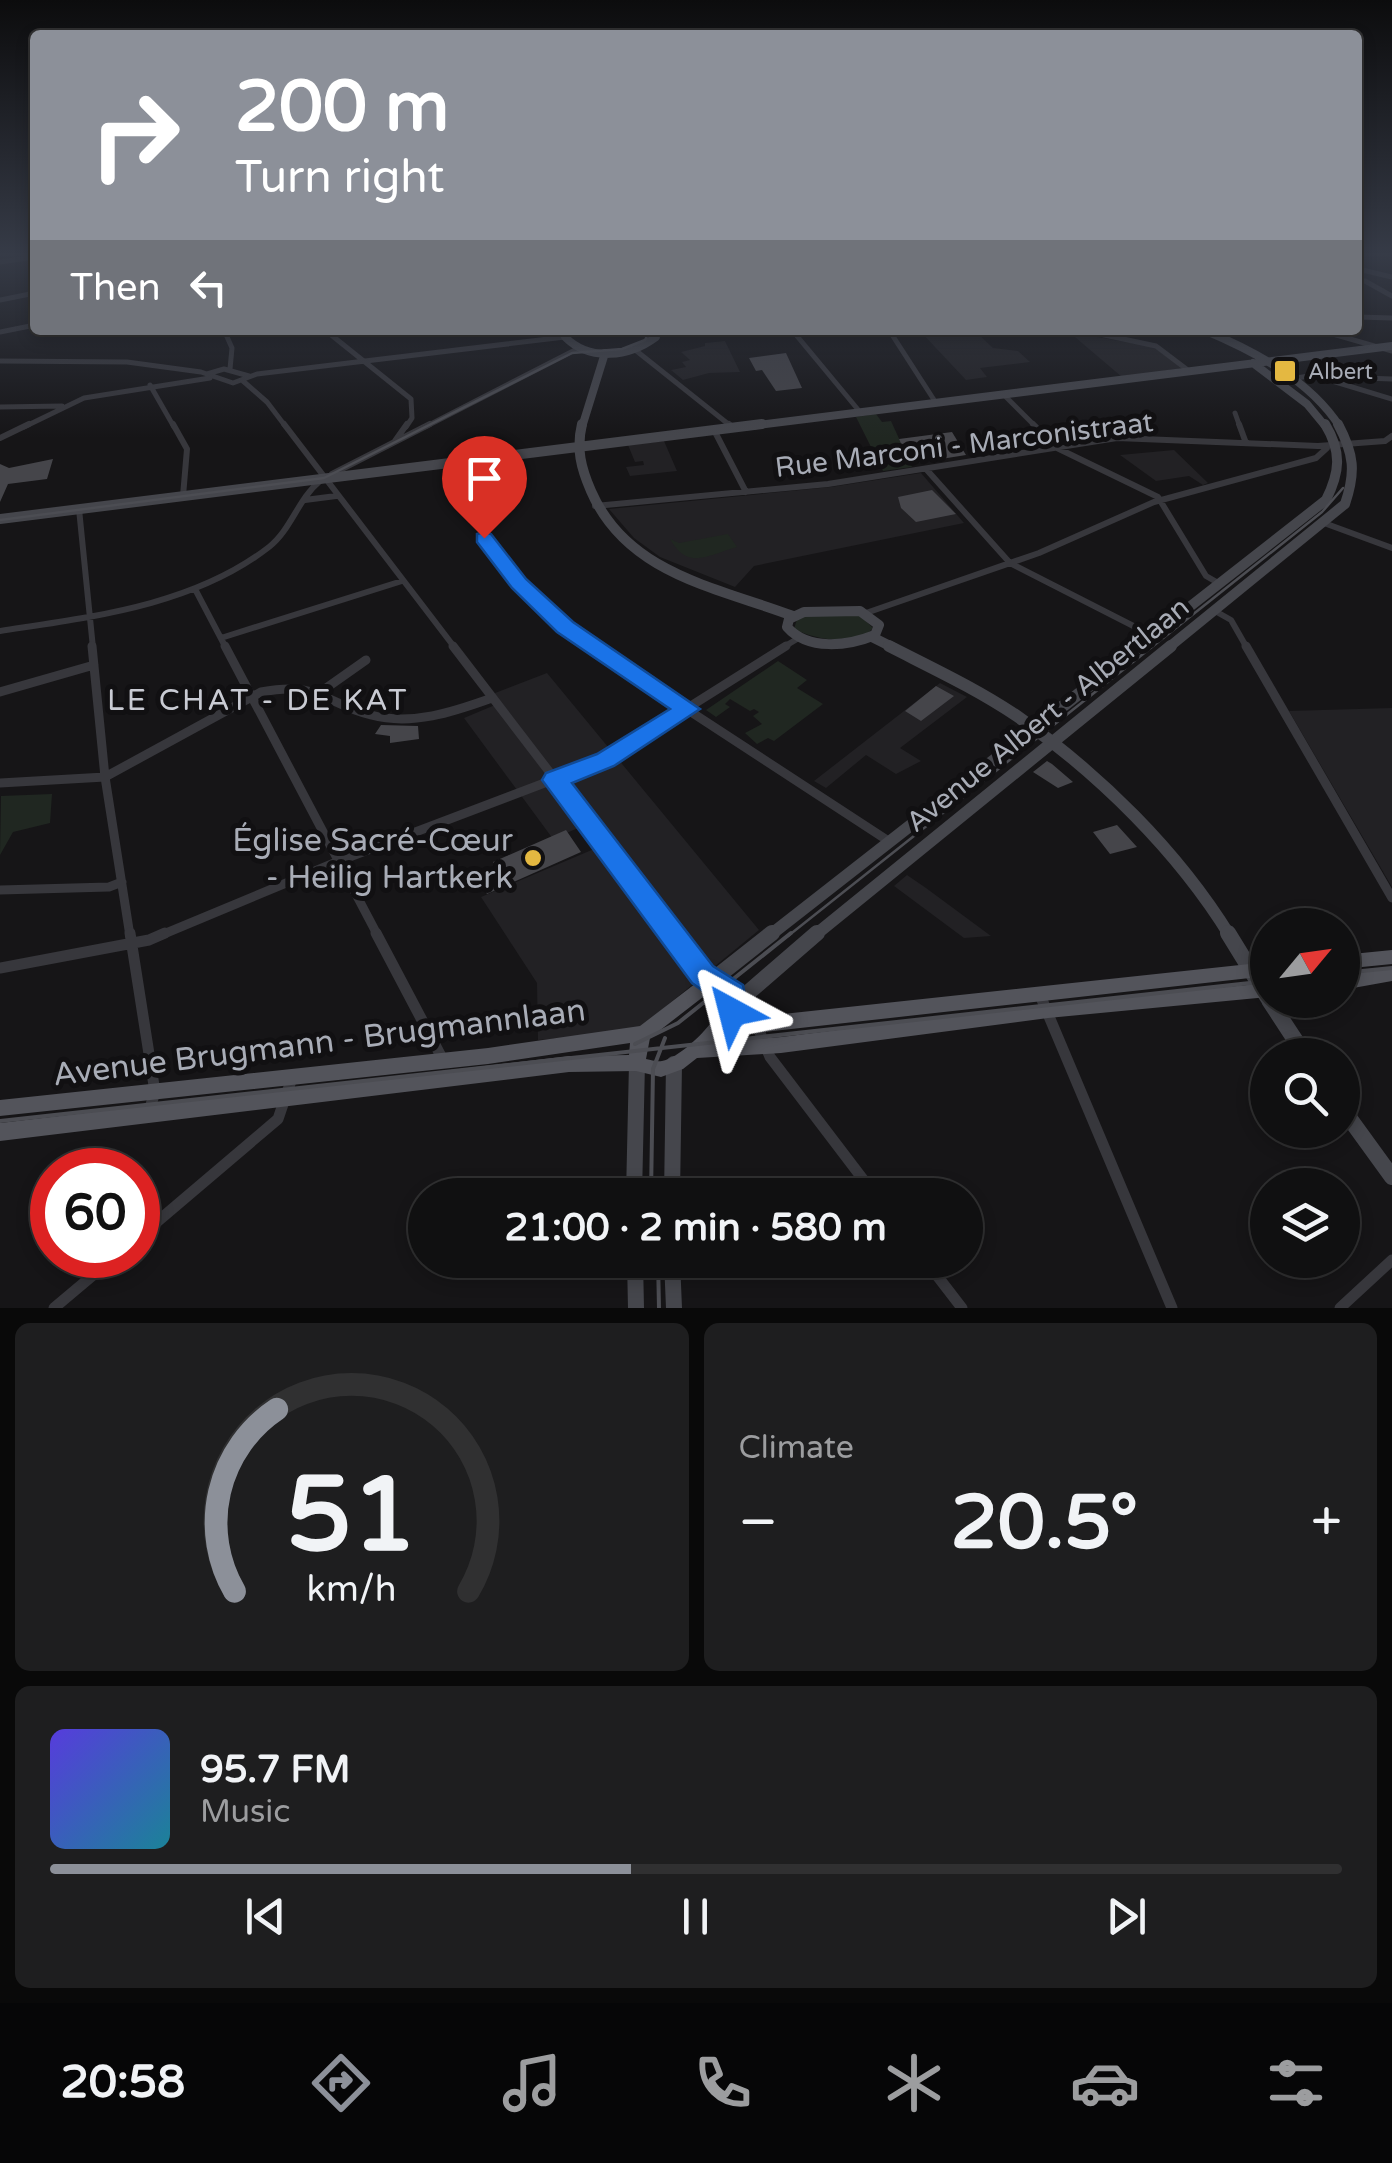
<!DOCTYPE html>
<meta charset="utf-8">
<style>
:root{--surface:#101011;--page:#1e1e1f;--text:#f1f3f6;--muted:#9c9d9f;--line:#303031;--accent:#8c9099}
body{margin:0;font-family:"Varela Round",sans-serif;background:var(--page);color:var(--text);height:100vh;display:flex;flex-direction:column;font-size:38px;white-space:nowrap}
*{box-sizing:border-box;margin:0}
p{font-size:32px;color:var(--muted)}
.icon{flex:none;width:55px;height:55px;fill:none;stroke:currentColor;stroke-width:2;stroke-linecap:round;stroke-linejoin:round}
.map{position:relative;height:1308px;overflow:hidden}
.sheet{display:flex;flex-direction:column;gap:15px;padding:15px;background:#090909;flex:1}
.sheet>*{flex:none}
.guide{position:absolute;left:30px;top:30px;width:1332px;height:305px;border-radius:10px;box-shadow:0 5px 15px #0003,0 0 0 2px var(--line);background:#8c9099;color:#fff;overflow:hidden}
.needle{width:65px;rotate:61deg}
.fabs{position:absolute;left:1250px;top:908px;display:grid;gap:20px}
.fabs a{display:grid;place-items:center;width:110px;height:110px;border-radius:50%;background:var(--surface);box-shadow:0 5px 15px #0003,0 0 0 2px var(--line);font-size:50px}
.speed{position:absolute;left:30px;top:1148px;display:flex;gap:20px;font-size:50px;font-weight:700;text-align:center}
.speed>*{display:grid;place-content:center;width:130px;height:130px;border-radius:50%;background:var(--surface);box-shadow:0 5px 15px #0003,0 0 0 2px var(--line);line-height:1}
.speed .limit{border:15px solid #d22;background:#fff;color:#111}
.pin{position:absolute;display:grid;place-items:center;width:85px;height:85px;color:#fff;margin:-102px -42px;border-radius:50% 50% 50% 0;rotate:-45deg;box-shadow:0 0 10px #0007}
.pin .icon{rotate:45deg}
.me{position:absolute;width:110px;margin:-55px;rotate:322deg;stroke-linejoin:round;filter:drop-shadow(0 0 8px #0008)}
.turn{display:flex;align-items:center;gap:35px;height:210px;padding:0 40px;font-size:45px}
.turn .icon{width:130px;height:130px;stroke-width:2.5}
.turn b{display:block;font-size:70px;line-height:85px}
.then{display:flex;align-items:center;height:95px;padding:0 40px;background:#0003;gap:20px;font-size:38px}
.big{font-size:75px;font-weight:700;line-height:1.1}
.sheet .widget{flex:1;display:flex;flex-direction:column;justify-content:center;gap:15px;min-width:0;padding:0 35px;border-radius:15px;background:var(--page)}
.sheet .dial{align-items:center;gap:0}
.dial svg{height:260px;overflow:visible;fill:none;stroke:var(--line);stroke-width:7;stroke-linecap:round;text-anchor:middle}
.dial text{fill:var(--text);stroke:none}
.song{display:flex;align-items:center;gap:30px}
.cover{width:120px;height:120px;border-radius:15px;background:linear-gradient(135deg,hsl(250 70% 55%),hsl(190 70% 35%))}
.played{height:10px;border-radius:5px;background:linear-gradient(90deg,var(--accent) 45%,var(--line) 45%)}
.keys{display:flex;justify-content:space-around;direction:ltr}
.heat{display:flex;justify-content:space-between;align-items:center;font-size:55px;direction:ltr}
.sheet .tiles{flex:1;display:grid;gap:15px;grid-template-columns:1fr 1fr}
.widget:last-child{grid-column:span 2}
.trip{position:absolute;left:408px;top:1178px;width:575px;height:100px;border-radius:50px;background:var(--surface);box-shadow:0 5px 15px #0003,0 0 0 2px var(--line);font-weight:700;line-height:100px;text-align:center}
.tab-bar{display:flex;height:160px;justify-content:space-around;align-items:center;background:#060607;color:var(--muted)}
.tab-bar .icon{width:70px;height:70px}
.tab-bar .on{color:var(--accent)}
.tab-bar b{font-size:45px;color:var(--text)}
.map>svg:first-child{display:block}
.built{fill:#222124}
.green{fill:#202721}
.building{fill:#45454a}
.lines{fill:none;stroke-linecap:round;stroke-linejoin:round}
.street-far3{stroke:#37373c;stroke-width:5}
.street-far2{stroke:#37373c;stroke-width:6}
.street-far1{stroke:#37373c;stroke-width:9}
.street{stroke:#37373c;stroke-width:11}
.secondary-far3{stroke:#45464c;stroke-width:8}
.secondary-far2{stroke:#45464c;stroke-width:10}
.secondary-far1{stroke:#45464c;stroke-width:12}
.secondary{stroke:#45464c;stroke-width:16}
.primary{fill:#53545b;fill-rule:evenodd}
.tram-far1{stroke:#4c4d53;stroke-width:2.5}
.tram{stroke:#4c4d53;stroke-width:4}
.route{fill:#1a73e8;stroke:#114b97;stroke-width:2.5}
.poi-dot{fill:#e4b841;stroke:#111012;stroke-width:4}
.labels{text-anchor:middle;stroke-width:10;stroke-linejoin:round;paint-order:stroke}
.far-poi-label{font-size:22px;fill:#a8acb6;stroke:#111012;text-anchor:start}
.street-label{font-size:28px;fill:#a8acb6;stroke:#111012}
.neighbourhood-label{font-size:30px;letter-spacing:2.5px;fill:#c9cbd3;stroke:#111012}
.near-poi-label{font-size:32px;fill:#a8acb6;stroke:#111012;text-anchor:end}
.near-street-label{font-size:32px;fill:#a8acb6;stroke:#111012}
</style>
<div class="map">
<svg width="1392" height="1308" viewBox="0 0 1392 1308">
<rect width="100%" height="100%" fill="#161517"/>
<path class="built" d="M896 330H974L993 348 1018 351 1030 362 980 368 987 377 966 380 919 330Z
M1069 332 1154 347 1183 368 1122 377Z
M725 341 740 372 709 373 683 380 671 370 686 367 682 362 690 360 681 352 705 346V343Z
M664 441 677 471 630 476 626 467 644 465 643 461 635 462 628 445Z
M1174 450 1208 483 1203 485 1189 476 1156 481 1120 455Z
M921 473 964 523 754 566 735 587 660 557 634 538 609 509 831 487Z
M547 673 759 930 636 1031 538 1040 537 983 481 897 594 849 578 828 553 839 464 718 495 705 490 695Z
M940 683 967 697 900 748 921 761 896 774 866 755 826 788 814 781Z
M1392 708V887L1289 711Z
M907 875 926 888 991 936 964 938 894 886Z"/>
<path class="green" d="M876 414 882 422 891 421 912 467 883 471 856 417Z
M728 534 737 547C708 555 688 571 670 539L679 543Z
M806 615H860L873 628C857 648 813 639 794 629L797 619Z
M778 661 807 680 797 688 823 704 774 741 768 738 757 744 745 733 762 724 753 716 759 712 754 709 750 711 730 699 725 704 730 707 716 717 706 710Z
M52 794 50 823 13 832 0 855 1 796Z"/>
<path class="building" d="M786 353 802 388 776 391 762 370 756 371 749 358Z
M952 432 966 455 910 464 899 439Z
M53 459 47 479 8 484 0 502V464L9 468Z
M932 490 956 514 916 522 901 508 898 497Z
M936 686 954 696 921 721 905 711Z
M381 725 418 726 419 739 390 743V736L375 734Z
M1047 761 1052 764 1073 782 1058 788 1033 772Z
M1117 825 1137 847 1110 854 1093 832Z
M566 830 581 852 487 894 478 877 497 868 493 862Z"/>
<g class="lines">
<path class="street-far3" d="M0 262 35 257
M1358 269 1392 277
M1365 281 1392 296
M0 300 35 293
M1358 317 1392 318
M224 330 232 348 230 369
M325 330 411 399 412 418 406 427
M792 330 860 412
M889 330 936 403
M1081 330 1156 346 1189 371
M1319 330 1392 351
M0 332 35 325
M634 349 732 427
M0 361 127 362 201 372 233 383 257 374 565 337
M207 374 224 369 249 376
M1329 380 1392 399
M243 381 267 402 286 427
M1277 381 1309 376 1392 379
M150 385 174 427
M1003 394 1036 427
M0 407 62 406
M1235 413 1240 427
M24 427 84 398 210 378
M425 427 579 348"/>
<path class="street-far2" d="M173 424 187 449 183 496
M284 424 455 648
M729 424 734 428
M1033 424 1057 448 1158 497 1206 576 1220 584
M1239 424 1246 443
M714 430 746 492
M0 438 29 424
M395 441 407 424
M460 462C482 542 524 602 594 648
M926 469 1010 563 1153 636
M332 474 430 424
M305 500 336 496
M595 506 828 484 1117 438 1318 446 1385 441 1392 436
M79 509 93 648
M1324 523 1392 548
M195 589 226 648
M1215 611 1231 620 1247 648
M866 613 1039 553 1154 502 1316 458 1327 448
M0 631C91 617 193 606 269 547 291 530 298 499 320 481
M221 638 402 581
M782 648 797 639"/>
<path class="street-far1" d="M92 646 105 777 130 936
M225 646 378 936
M453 646 675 936
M590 646 890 842
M1246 646 1392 898
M322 691 366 660
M0 692 94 665
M0 783 105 777 261 692C319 681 322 702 371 715 412 726 453 712 492 698
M0 890 109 887 122 882
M159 936 339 861 605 760 786 646"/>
<path class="street" d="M130 933 155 1092 149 1111
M376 933 442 1058
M673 933 710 982
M0 968 149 940 165 933
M1040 995 1172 1308
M758 1028 770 1057 875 1195
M138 1238 278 1119 292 1078
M925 1260 962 1308
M54 1308 117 1255
M1340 1308 1392 1260"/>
<path class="secondary-far3" d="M565 330V337C590 362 629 357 656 337V330
M1204 330C1254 351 1310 380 1340 427
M1253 363 1307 404 1326 427
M582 427 605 353
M742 427 1392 346"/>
<path class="secondary-far2" d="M582 424C576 449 581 468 591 491 627 574 716 587 793 616
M0 519 762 424
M860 611 879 625 875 635C848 646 808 651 787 627L789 619 804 612Z
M872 637 894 648
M1137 648 1326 500C1340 472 1342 452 1325 424
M1168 648 1345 504C1356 472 1354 454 1338 424"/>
<path class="secondary-far1" d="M889 646C932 668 977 689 1017 716 1099 774 1177 850 1230 936
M769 936 1140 646
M814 936 1171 646"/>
<path class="secondary" d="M1228 933 1268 998
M710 982 772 933
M1269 1000 1305 1055
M735 1004 817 933
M1342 1108 1392 1177
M634 1195 637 1063
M672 1195 674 1064
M635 1260 636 1308
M672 1260 674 1308"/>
<path class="primary" d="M1392 950V964L1342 969V955Z
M1268 962V976L755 1033 732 1022 716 1042 781 1037 1048 1004 1268 983V997L1048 1018 781 1053 697 1058 683 1069 661 1077 636 1071 569 1072 0 1141V1123L569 1056 629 1055 630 1043 488 1064 0 1116V1100L488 1048 640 1026 704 977C717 975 735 981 741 995 743 1000 742 1006 744 1012L756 1017ZM712 990 725 1000C718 1020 683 1057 662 1061 656 1062 652 1060 646 1059L650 1038Z
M1392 967V981L1342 990V976Z"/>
<path class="tram-far1" d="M0 520 324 478 572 353 622 349 645 340 650 330
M788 936 1322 512 1343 488"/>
<path class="tram" d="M1342 973 1392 968
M635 1044 678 1023 791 933
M0 1121 1268 981
M651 1195 653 1069 665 1038
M658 1260 659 1308"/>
</g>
<linearGradient id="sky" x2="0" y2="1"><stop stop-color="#0c0c0d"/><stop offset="0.58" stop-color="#363b47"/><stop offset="1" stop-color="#363b47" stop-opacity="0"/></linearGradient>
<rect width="1392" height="438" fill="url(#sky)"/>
<path class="route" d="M484 532 491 534 526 579 573 622 700 709 614 766 572 783 713 966 743 985 748 1012 743 1021 732 1025 721 1021 716 1000 692 983 542 780 546 773 597 754 670 709 557 632 512 588 477 542V534Z"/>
<g class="poi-dot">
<rect x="1273" y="359" width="24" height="24" rx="5"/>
<circle cx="533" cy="858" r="10"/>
</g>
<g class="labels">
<g class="far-poi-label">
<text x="1308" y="379">Albert</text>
</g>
<g class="street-label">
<text transform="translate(964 444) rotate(-7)" y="10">Rue Marconi - Marconistraat</text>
<text transform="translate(1047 714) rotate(-39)" y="10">Avenue Albert - Albertlaan</text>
</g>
<g class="neighbourhood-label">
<text x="258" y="710">LE CHAT - DE KAT</text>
</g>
<g class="near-poi-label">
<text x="513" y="851">Église Sacré-Cœur<tspan x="513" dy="37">- Heilig Hartkerk</tspan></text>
</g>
<g class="near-street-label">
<text transform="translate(319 1042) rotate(-7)" y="11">Avenue Brugmann - Brugmannlaan</text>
</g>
</g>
</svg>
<div class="fabs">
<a><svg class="needle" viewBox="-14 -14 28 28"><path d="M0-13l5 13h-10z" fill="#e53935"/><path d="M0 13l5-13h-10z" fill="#9c9d9f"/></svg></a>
<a><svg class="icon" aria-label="search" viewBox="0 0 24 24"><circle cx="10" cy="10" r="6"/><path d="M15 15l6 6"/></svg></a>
<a><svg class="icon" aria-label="layers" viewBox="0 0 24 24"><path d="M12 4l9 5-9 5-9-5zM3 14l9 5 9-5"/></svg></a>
</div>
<div class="speed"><div class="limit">60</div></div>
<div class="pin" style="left:484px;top:538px;background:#d93025"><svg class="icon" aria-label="arrive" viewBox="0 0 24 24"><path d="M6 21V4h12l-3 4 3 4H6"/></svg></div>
<svg class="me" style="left:732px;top:1012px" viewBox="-20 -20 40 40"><path d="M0-17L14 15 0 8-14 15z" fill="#1a73e8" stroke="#fff" stroke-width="4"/></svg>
<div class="trip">21:00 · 2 min · 580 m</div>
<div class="guide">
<div class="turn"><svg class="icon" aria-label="right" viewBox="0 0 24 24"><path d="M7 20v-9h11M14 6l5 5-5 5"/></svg><div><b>200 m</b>Turn right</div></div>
<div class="then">Then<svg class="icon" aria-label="left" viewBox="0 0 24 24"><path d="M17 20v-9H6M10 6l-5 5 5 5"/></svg></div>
</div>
</div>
<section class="sheet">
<div class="tiles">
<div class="widget dial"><svg viewBox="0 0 100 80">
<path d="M14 69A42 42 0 1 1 86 69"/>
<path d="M14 69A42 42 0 0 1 27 13" stroke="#8c9099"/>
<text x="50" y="56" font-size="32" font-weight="700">51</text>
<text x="50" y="72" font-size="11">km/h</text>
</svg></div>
<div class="widget"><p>Climate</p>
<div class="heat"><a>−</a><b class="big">20.5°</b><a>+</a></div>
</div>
<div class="widget">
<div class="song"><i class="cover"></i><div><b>95.7 FM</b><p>Music</p></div></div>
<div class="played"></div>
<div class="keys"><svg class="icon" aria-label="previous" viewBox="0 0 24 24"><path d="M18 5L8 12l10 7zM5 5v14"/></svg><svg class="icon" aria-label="pause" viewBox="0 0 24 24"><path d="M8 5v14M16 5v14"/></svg><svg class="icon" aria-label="next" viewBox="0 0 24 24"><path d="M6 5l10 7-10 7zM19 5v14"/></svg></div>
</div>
</div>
</section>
<nav class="tab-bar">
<b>20:58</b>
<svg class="icon on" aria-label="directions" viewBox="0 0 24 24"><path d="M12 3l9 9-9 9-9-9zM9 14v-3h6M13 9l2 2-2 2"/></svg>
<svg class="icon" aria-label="music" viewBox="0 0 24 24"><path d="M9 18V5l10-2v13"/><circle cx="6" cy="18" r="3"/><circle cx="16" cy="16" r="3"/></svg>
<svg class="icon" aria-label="phone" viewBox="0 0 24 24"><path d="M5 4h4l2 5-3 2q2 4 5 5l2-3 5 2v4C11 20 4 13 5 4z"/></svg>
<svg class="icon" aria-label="climate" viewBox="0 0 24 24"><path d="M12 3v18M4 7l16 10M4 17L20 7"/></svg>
<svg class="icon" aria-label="car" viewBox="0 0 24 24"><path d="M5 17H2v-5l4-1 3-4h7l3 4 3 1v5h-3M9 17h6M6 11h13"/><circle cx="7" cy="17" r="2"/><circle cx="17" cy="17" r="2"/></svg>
<svg class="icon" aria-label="filters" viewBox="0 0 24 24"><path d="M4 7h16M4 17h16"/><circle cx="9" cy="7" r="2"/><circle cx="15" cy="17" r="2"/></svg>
</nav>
